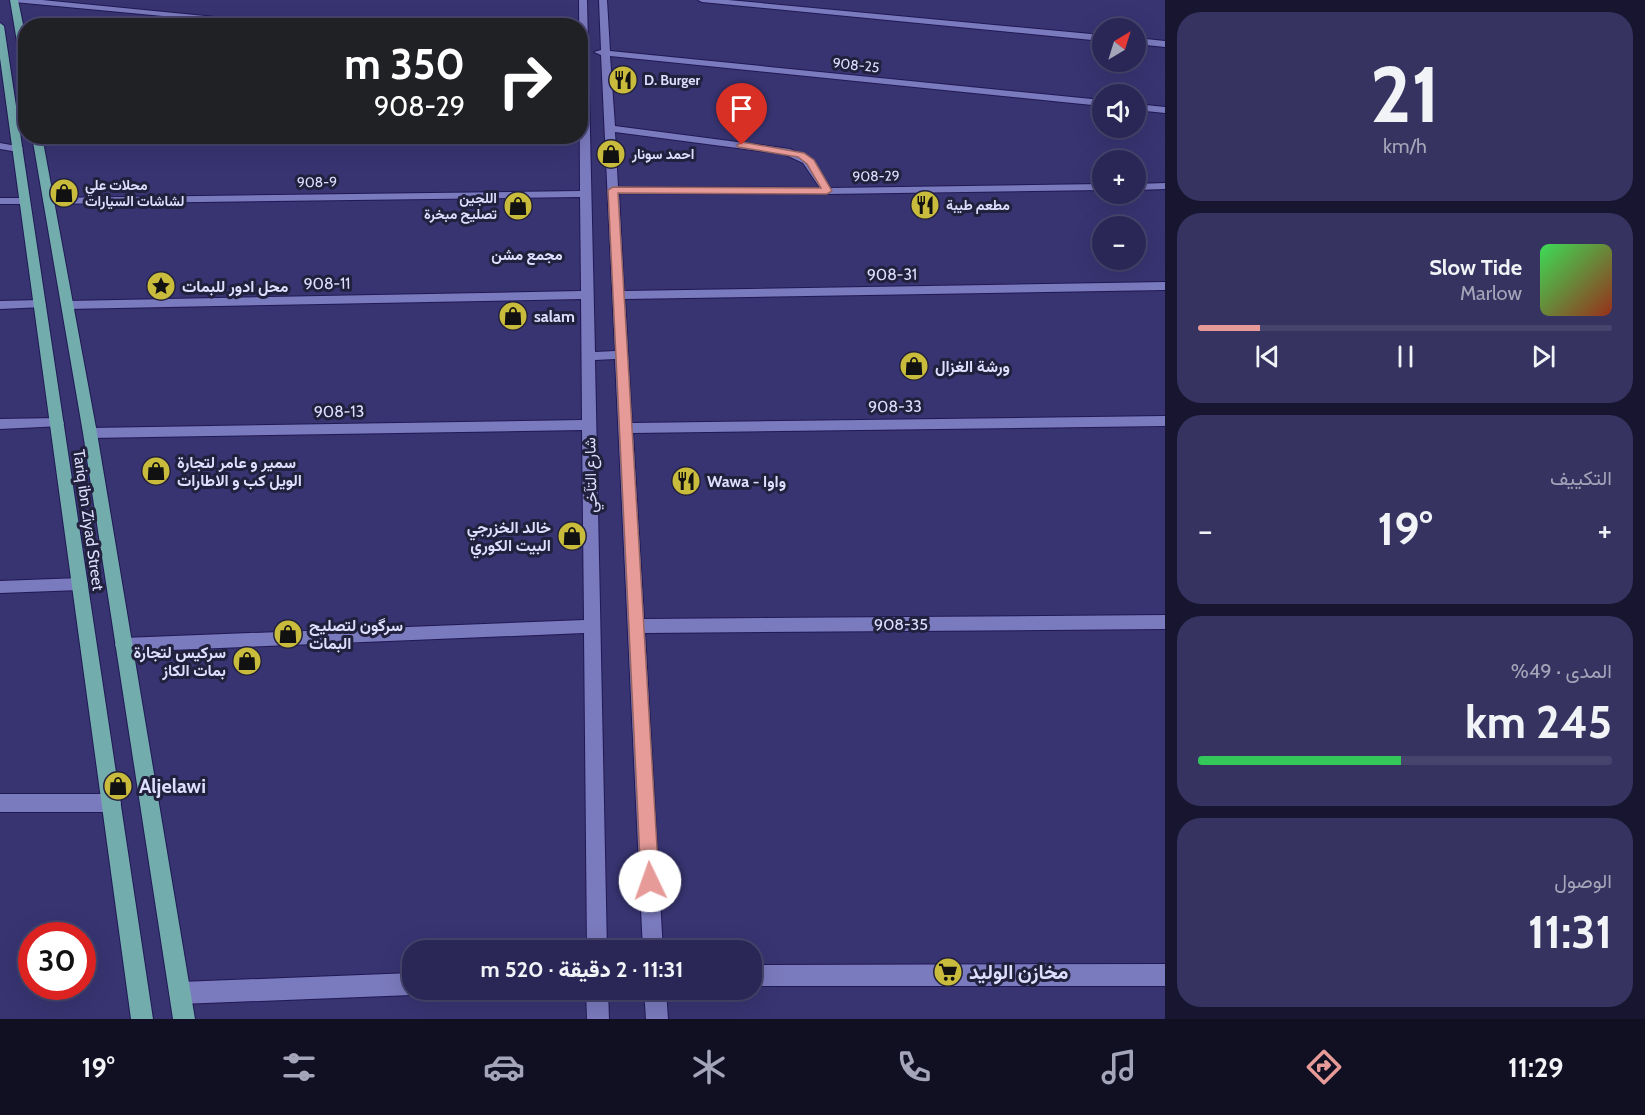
<!DOCTYPE html>
<html lang="ar">
<meta charset="utf-8">
<style>
:root{--surface:#2a2756;--page:#363360;--text:#f1f3f6;--muted:#a5a5b9;--line:#46446c;--accent:#e69b98}
body{margin:0;font-family:Cabin,Vazirmatn,sans-serif;background:var(--page);color:var(--text);direction:rtl;height:100vh;display:flex;flex-direction:column;font-size:22px;white-space:nowrap}
*{box-sizing:border-box;margin:0}
p{font-size:20px;color:var(--muted)}
.icon{flex:none;width:33px;height:33px;fill:none;stroke:currentColor;stroke-width:2;stroke-linecap:round;stroke-linejoin:round}
.map{position:relative;flex:1;overflow:hidden;direction:ltr}
.side{display:flex;flex-direction:column;gap:12px;padding:12px;background:#17152f;width:480px}
.side>*{flex:none}
.banner{position:absolute;left:18px;top:18px;width:570px;height:126px;border-radius:24px;box-shadow:0 6px 24px #0002,0 0 0 2px var(--line);direction:rtl;background:#202124;color:#fff;overflow:hidden}
.needle{width:39px;rotate:38deg}
.buttons{position:absolute;left:1092px;top:18px;display:grid;gap:12px}
.buttons a{display:grid;place-items:center;width:54px;height:54px;border-radius:50%;background:var(--surface);box-shadow:0 6px 24px #0002,0 0 0 2px var(--line);font-size:30px}
.speed{position:absolute;left:18px;top:922px;display:flex;gap:12px;font-size:30px;font-weight:700;text-align:center}
.speed>*{display:grid;place-content:center;width:78px;height:78px;border-radius:50%;background:var(--surface);box-shadow:0 6px 24px #0002,0 0 0 2px var(--line);line-height:1}
.speed .limit{border:9px solid #d22;background:#fff;color:#111}
.pin{position:absolute;display:grid;place-items:center;width:51px;height:51px;color:#fff;margin:-62px -26px;border-radius:50% 50% 50% 0;rotate:-45deg;box-shadow:0 0 6px #0007}
.pin .icon{rotate:45deg}
.me{position:absolute;width:66px;margin:-33px;rotate:357deg;stroke-linejoin:round;filter:drop-shadow(0 0 4px #0008)}
.turn{display:flex;align-items:center;gap:21px;height:126px;padding:0 24px;font-size:27px}
.turn .icon{width:78px;height:78px;stroke-width:2.5}
.turn b{display:block;font-size:42px;line-height:51px}
.big{font-size:45px;font-weight:800;line-height:1.1}
.side .tile{flex:1;display:flex;flex-direction:column;justify-content:center;gap:9px;min-width:0;padding:0 21px;border-radius:24px;background:var(--page)}
.side .dial{align-items:center;gap:0}
.dial b{font-size:78px;line-height:1}
.song{display:flex;align-items:center;gap:18px}
.cover{width:72px;height:72px;border-radius:9px;background:linear-gradient(135deg,hsl(130 70% 55%),hsl(10 70% 35%))}
.played{height:6px;border-radius:3px;background:linear-gradient(90deg,var(--accent) 15%,var(--line) 15%)}
.keys{display:flex;justify-content:space-around;direction:ltr}
.heat{display:flex;justify-content:space-between;align-items:center;font-size:33px;direction:ltr}
.charge{height:9px;border-radius:4px;background:linear-gradient(90deg,#34c759 49%,var(--line) 0)}
.trip{position:absolute;left:402px;top:940px;width:360px;height:60px;border-radius:24px;background:var(--surface);box-shadow:0 6px 24px #0002,0 0 0 2px var(--line);font-weight:800;line-height:60px;text-align:center;direction:rtl}
.tab-bar{display:flex;height:96px;justify-content:space-around;align-items:center;background:#111022;color:var(--muted)}
.tab-bar .icon{width:42px;height:42px}
.tab-bar .current{color:var(--accent)}
.tab-bar b{font-size:27px;color:var(--text)}
main{display:flex;flex:1;min-height:0}
.map>svg:first-child{display:block}
.lines{fill:none;stroke-linecap:round;stroke-linejoin:round}
.minor-casing{stroke:#211954;stroke-width:2}
.primary-casing{stroke:#211954;stroke-width:2}
.minor{fill:#7a7abe;fill-rule:evenodd}
.primary{fill:#72acad;fill-rule:evenodd}
.route{fill:#e69b98;stroke:#966563;stroke-width:1.5}
.labels{text-anchor:middle;stroke-width:6;stroke-linejoin:round;paint-order:stroke}
.far-street-label{font-size:14px;fill:#dedffe;stroke:#22213d}
.far-poi-label{font-size:14px;font-weight:bold;fill:#dedffe;stroke:#22213d;text-anchor:start}
.far-neighbourhood-label{font-size:15px;font-weight:bold;fill:#dee0fe;stroke:#22213d}
.street-label{font-size:16px;fill:#dedffe;stroke:#22213d}
.poi-label{font-size:16px;font-weight:bold;fill:#dedffe;stroke:#22213d;text-anchor:start}
.near-poi-label{font-size:20px;font-weight:bold;fill:#dedffe;stroke:#22213d;text-anchor:start}
</style>
<main>
<section class="side">
<div class="tile dial"><b>21</b><p>km/h</p></div>
<div class="tile">
<div class="song"><i class="cover"></i><div><b>Slow Tide</b><p>Marlow</p></div></div>
<div class="played"></div>
<div class="keys"><svg class="icon" aria-label="previous" viewBox="0 0 24 24"><path d="M18 5L8 12l10 7zM5 5v14"/></svg><svg class="icon" aria-label="pause" viewBox="0 0 24 24"><path d="M8 5v14M16 5v14"/></svg><svg class="icon" aria-label="next" viewBox="0 0 24 24"><path d="M6 5l10 7-10 7zM19 5v14"/></svg></div>
</div>
<div class="tile"><p>التكييف</p>
<div class="heat"><a>−</a><b class="big">19°</b><a>+</a></div>
</div>
<div class="tile"><p>المدى · 49%</p><b class="big">245 km</b><div class="charge"></div></div>
<div class="tile"><p>الوصول</p><b class="big">11:31</b></div>
</section>
<div class="map">
<svg width="1165" height="1019" viewBox="0 0 1165 1019">
<rect width="100%" height="100%" fill="#383472"/>
<g class="lines">
<g class="minor-casing">
<path id="minor" d="M10 0H42L306 26H268L14 2Z
M579 0H587L595 352 615 351 601 55 594 52 601 50 599 0H607L610 51 1102 100V106L610 56 615 126 790 149 810 159 831 188 1102 184V190L827 194 619 193 624 291 1165 282V290L625 299 632 423 1165 416V426L633 433 644 619 1165 615V629L645 633 663 951H643L615 359 595 360 607 951H587L584 633 123 652 117 650 115 645 117 640 123 638 584 620 582 430 90 438 83 433 90 428 582 420 581 299 67 309 61 305 67 301 581 291 580 197 48 204 43 201 48 198 580 191ZM615 132 784 154 803 163 820 188 618 187Z
M698 0H728L1102 35V41L702 2Z
M1136 38 1165 41V47L1136 44Z
M1136 104 1165 107V113L1136 110Z
M0 143 22 147 23 149 18 152 0 149Z
M1165 183V189L1136 190V184Z
M0 198H25L30 201 25 204H0Z
M40 300 46 304 44 307 0 309V301Z
M57 418 62 420 64 423 62 426 0 429V419Z
M80 578 86 580 88 584 86 588 80 590 0 593V581Z
M0 794H112L119 797 121 803 119 809 112 812H0Z
M1165 964V986H752V965Z
M412 973V990H420L412 995 180 1004 172 1001 169 993 172 985 180 982Z
M586 990H608L609 1019H587Z
M644 990H666L668 1019H646Z"/>
</g>
<g class="primary-casing">
<path id="primary" d="M10 0H18L26 39V69L21 66Z
M0 23 4 26 153 1019H131L0 58Z
M32 136H42L97 433 195 1019H173L83 433Z"/>
</g>
<use href="#minor" class="minor"/>
<use href="#primary" class="primary"/>
</g>
<path class="route" d="M742 142 804 153 814 160 832 191 827 194 618 193 659 881 656 887 650 890 643 887 641 881 608 190 613 187 821 188 807 164 798 157 738 147 737 145Z"/>
<defs>
<g id="restaurant-disc" transform="scale(1.5)"><circle r="9.5" fill="#c9bb3b" stroke="#22213d"/><path d="M-5-6h1v4h1v-4h1v4h1v-4h1v5L-1.5 .5V6h-2V.5L-5-1ZM5-6V6H3V1.5H1.5Q1.5-4 5-6Z" fill="#111"/></g>
<g id="shop-disc" transform="scale(1.5)"><circle r="9.5" fill="#c9bb3b" stroke="#22213d"/><path d="M-5-2.5h2.3a2.7 3.5 0 0 1 5.4 0H5L5.5 6h-11ZM-1.5-2.5h3a1.5 2.3 0 0 0-3 0Z" fill="#111"/></g>
<g id="sight-disc" transform="scale(1.5)"><circle r="9.5" fill="#c9bb3b" stroke="#22213d"/><path d="M0-6L1.8-2.2L6-1.7L2.9 1.2L3.7 5.4L0 3.3L-3.7 5.4L-2.9 1.2L-6-1.7L-1.8-2.2Z" fill="#111"/></g>
<g id="supermarket-disc" transform="scale(1.5)"><circle r="9.5" fill="#c9bb3b" stroke="#22213d"/><path d="M-6-5.5h2.5l.6 2H6L4.5 2H-2.5L-4.4-4H-6ZM-1.5 3.2a1.3 1.3 0 1 0 .1 0ZM3 3.2a1.3 1.3 0 1 0 .1 0Z" fill="#111"/></g>
</defs>
<g fill-rule="evenodd">
<use href="#restaurant-disc" x="623" y="80"/>
<use href="#shop-disc" x="611" y="154"/>
<use href="#shop-disc" x="64" y="193"/>
<use href="#restaurant-disc" x="925" y="205"/>
<use href="#shop-disc" x="518" y="206"/>
<use href="#sight-disc" x="161" y="286"/>
<use href="#shop-disc" x="513" y="316"/>
<use href="#shop-disc" x="914" y="366"/>
<use href="#shop-disc" x="156" y="471"/>
<use href="#restaurant-disc" x="686" y="481"/>
<use href="#shop-disc" x="572" y="536"/>
<use href="#shop-disc" x="288" y="634"/>
<use href="#shop-disc" x="247" y="661"/>
<use href="#shop-disc" x="118" y="786"/>
<use href="#supermarket-disc" x="948" y="972"/>
</g>
<g class="labels">
<g class="far-street-label">
<text transform="translate(856 65) rotate(6)" y="5">908-25</text>
<text transform="translate(876 176) rotate(-1)" y="5">908-29</text>
<text transform="translate(317 182) rotate(-1)" y="5">908-9</text>
</g>
<g class="far-poi-label">
<text x="644" y="85">D. Burger</text>
<text x="632" y="159">احمد سونار</text>
<text x="85" y="190">محلات علي<tspan x="85" dy="16">لشاشات السيارات</tspan></text>
<text x="497" y="203" text-anchor="end">اللجين<tspan x="497" dy="16">تصليح مبخرة</tspan></text>
<text x="946" y="210">مطعم طيبة</text>
</g>
<g class="far-neighbourhood-label">
<text x="527" y="260">مجمع مشن</text>
</g>
<g class="street-label">
<text transform="translate(892 274) rotate(-1)" y="6">908-31</text>
<text transform="translate(327 283) rotate(-1)" y="6">908-11</text>
<text transform="translate(895 406) rotate(-1)" y="6">908-33</text>
<text transform="translate(339 411) rotate(-1)" y="6">908-13</text>
<text transform="translate(590 475) rotate(-91)" y="6">شارع التآخي</text>
<text transform="translate(89 520) rotate(82)" y="6">Tariq ibn Ziyad Street</text>
<text x="901" y="630">908-35</text>
</g>
<g class="poi-label">
<text x="182" y="292">محل ادور للبمات</text>
<text x="534" y="322">salam</text>
<text x="935" y="372">ورشة الغزال</text>
<text x="177" y="468">سمير و عامر لتجارة<tspan x="177" dy="18">الويل كب و الاطارات</tspan></text>
<text x="707" y="487">Wawa - واوا</text>
<text x="551" y="533" text-anchor="end">خالد الخزرجي<tspan x="551" dy="18">البيت الكوري</tspan></text>
<text x="309" y="631">سرگون لتصليح<tspan x="309" dy="18">البمات</tspan></text>
<text x="226" y="658" text-anchor="end">سركيس لتجارة<tspan x="226" dy="18">بمات الكاز</tspan></text>
</g>
<g class="near-poi-label">
<text x="139" y="793">Aljelawi</text>
<text x="969" y="979">مخازن الوليد</text>
</g>
</g>
</svg>
<div class="buttons">
<a><svg class="needle" viewBox="-14 -14 28 28"><path d="M0-13l5 13h-10z" fill="#e53935"/><path d="M0 13l5-13h-10z" fill="#a5a5b9"/></svg></a>
<a><svg class="icon" aria-label="sound" viewBox="0 0 24 24"><path d="M4 9h4l5-4v14l-5-4H4zM17 9q2 3 0 6"/></svg></a>
<a>+</a>
<a>−</a>
</div>
<div class="speed"><div class="limit">30</div></div>
<div class="pin" style="left:742px;top:145px;background:#d93025"><svg class="icon" aria-label="arrive" viewBox="0 0 24 24"><path d="M6 21V4h12l-3 4 3 4H6"/></svg></div>
<svg class="me" style="left:650px;top:881px" viewBox="-20 -20 40 40"><circle r="19" fill="#fff"/><path d="M0-13L10 11 0 6-10 11z" fill="#e69b98"/></svg>
<div class="trip">11:31 · 2 دقيقة · 520 m</div>
<div class="banner">
<div class="turn"><svg class="icon" aria-label="right" viewBox="0 0 24 24"><path d="M7 20v-9h11M14 6l5 5-5 5"/></svg><div><b>350 m</b>908-29</div></div>
</div>
</div>
</main>
<nav class="tab-bar">
<b>11:29</b>
<svg class="icon current" aria-label="directions" viewBox="0 0 24 24"><path d="M12 3l9 9-9 9-9-9zM9 14v-3h6M13 9l2 2-2 2"/></svg>
<svg class="icon" aria-label="music" viewBox="0 0 24 24"><path d="M9 18V5l10-2v13"/><circle cx="6" cy="18" r="3"/><circle cx="16" cy="16" r="3"/></svg>
<svg class="icon" aria-label="phone" viewBox="0 0 24 24"><path d="M5 4h4l2 5-3 2q2 4 5 5l2-3 5 2v4C11 20 4 13 5 4z"/></svg>
<svg class="icon" aria-label="climate" viewBox="0 0 24 24"><path d="M12 3v18M4 7l16 10M4 17L20 7"/></svg>
<svg class="icon" aria-label="car" viewBox="0 0 24 24"><path d="M5 17H2v-5l4-1 3-4h7l3 4 3 1v5h-3M9 17h6M6 11h13"/><circle cx="7" cy="17" r="2"/><circle cx="17" cy="17" r="2"/></svg>
<svg class="icon" aria-label="filters" viewBox="0 0 24 24"><path d="M4 7h16M4 17h16"/><circle cx="9" cy="7" r="2"/><circle cx="15" cy="17" r="2"/></svg>
<b>19°</b>
</nav>
